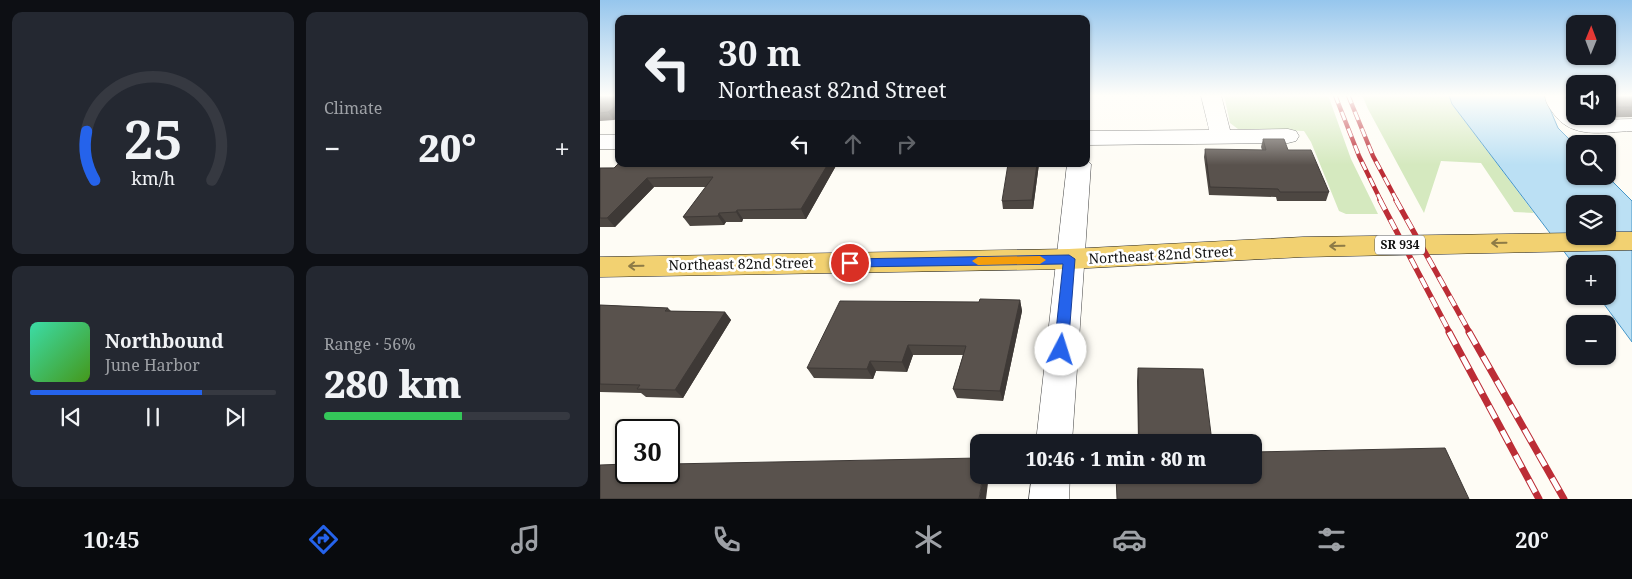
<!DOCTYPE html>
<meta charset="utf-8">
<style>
:root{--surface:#171b24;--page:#242831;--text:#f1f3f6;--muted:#9ea1a6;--line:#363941;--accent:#2563eb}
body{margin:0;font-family:"Noto Serif",serif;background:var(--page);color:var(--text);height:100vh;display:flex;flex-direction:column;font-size:19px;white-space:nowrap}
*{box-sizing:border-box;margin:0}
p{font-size:16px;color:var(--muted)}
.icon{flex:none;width:28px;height:28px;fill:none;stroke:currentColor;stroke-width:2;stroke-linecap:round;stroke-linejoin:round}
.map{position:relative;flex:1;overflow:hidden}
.drawer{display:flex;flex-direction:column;gap:12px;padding:12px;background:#0d0f14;width:600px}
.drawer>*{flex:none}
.banner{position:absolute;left:15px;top:15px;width:475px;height:152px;border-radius:10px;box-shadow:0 1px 4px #0004;background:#171b24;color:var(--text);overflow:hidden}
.needle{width:32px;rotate:1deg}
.tools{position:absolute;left:966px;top:15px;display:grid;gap:10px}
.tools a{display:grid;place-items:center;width:50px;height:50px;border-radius:10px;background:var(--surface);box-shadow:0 1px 4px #0004;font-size:25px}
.speed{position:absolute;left:15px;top:419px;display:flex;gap:10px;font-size:25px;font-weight:700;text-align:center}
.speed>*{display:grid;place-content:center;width:65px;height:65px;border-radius:50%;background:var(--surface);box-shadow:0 1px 4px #0004;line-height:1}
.speed .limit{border:2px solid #111;border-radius:8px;background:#fff;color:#111}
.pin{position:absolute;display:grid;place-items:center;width:42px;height:42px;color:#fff;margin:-21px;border:2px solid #fff;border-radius:50%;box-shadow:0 1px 5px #0007}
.me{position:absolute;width:55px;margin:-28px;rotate:5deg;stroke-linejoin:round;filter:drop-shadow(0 0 4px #0008)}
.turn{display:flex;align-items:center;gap:18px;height:105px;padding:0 20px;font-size:22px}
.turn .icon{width:65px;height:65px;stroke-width:2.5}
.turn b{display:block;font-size:35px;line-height:42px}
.lanes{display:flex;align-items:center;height:48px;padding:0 20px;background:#0003;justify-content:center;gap:25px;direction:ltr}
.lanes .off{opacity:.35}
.big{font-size:38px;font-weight:800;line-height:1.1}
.drawer .card{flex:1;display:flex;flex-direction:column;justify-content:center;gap:8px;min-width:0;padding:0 18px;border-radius:10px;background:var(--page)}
.drawer .dial{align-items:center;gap:0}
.dial svg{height:130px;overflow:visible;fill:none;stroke:var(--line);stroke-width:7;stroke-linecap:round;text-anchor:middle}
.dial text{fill:var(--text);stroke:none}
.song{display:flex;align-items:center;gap:15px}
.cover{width:60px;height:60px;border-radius:8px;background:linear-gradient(135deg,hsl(160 70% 55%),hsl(100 70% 35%))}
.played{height:5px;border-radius:2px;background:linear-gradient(90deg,var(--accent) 70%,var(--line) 70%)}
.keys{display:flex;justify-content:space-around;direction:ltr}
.heat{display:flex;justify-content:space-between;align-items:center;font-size:28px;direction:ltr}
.charge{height:8px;border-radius:4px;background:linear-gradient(90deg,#34c759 56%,var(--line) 0)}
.drawer .tiles{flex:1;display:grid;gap:12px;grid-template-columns:repeat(2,1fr)}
.trip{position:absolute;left:370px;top:434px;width:292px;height:50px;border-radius:10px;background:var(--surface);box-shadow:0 1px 4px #0004;font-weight:800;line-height:50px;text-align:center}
.tabs{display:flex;height:80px;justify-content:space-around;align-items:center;background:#090b0e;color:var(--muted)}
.tabs .icon{width:35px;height:35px}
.tabs .selected{color:var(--accent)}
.tabs b{font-size:22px;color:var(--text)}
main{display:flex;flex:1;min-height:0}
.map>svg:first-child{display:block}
.green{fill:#d5e9bf}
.water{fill:#bbe0f4;stroke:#4596c8;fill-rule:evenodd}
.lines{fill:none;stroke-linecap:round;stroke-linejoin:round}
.minor-casing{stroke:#444;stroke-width:1}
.major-casing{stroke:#222;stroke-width:1}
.minor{fill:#fff;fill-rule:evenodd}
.major{fill:#f2d171;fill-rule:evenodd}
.rail-far2-casing{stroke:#bc2d36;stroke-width:4.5}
.rail-far1-casing{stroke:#bc2d36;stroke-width:5.5}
.rail-casing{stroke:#bc2d36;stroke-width:7}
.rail-far2{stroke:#fff;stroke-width:3;stroke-dasharray:9;stroke-linecap:butt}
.rail-far1{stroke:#fff;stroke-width:4;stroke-dasharray:11;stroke-linecap:butt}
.rail{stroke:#fff;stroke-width:5;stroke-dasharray:14;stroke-linecap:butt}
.wall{fill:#4d4742}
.shaded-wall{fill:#3e3936}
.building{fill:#59524d;stroke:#3e3936}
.oneway{stroke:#8d7b46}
.route{fill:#2563eb;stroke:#184099}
.slow{fill:#f59e0b}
.labels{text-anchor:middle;stroke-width:5;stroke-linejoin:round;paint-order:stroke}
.shield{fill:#fff;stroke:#585858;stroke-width:1}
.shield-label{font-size:12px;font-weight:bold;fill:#111}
.street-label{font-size:14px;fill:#111;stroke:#fff}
</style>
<main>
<section class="drawer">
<div class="tiles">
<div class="card dial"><svg viewBox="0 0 100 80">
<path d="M14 69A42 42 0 1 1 86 69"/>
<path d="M14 69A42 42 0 0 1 9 39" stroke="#2563eb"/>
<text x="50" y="56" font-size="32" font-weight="700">25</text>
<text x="50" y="72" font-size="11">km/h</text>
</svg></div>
<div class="card"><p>Climate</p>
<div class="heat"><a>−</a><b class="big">20°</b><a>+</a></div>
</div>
<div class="card">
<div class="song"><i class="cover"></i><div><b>Northbound</b><p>June Harbor</p></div></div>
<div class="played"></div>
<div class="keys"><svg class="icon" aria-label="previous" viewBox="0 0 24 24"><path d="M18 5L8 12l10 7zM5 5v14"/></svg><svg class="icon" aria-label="pause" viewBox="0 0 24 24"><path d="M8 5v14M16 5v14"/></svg><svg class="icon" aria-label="next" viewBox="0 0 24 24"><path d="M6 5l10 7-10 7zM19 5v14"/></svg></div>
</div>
<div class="card"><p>Range · 56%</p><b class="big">280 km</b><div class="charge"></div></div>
</div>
</section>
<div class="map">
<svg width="1032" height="499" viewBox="0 0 1032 499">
<rect width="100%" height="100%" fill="#fefcf5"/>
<path class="green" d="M624 95H728L751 159 778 214H746L739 211 711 142 704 131 638 129 630 123Z
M762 95H849L852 104 934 213 914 212 881 163 841 161 824 213 768 109Z"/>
<path class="water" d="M849 95H944L958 128 975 145V176H1007L1032 201V342L998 296H1008V264H975V266L852 104ZM975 204H1008V236H975Z"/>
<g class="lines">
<g class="minor-casing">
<path id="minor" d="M601 95H621L630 130 688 129 696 131 699 136 696 141 688 143 486 145V131L609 130Z
M945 95H965C965 104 975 108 975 116L990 120 1032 119V131C1003 132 972 140 953 113 949 107 945 102 945 95Z
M0 135H19V149H0Z
M486 159 491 164 472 442H436L467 164H486Z
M432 475H470L469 499H429Z"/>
</g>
<g class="major-casing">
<path id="major" d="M1008 232H1032V250L703 257 469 269 0 277V257L469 249 703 237 975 233V236H1008Z"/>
</g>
<use href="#minor" class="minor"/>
<use href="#major" class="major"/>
<g class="rail-far2-casing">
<path id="rail-far2" d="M735 95 759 156 781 201
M748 95 773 156 797 201"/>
</g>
<g class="rail-far1-casing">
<path id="rail-far1" d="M780 200 850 333
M796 200 870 333"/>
</g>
<g class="rail-casing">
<path id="rail" d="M849 332 939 499
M869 332 964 499"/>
</g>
<use href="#rail-far2" class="rail-far2"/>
<use href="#rail-far1" class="rail-far1"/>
<use href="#rail" class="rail"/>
</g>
<path class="wall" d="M0 95H19V116L14 120 0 121Z
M975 95V112L970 103Z
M1008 95H1032V117L990 118 983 116H1008Z
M663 139 688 150 729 192 726 201H677L676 197 609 195 604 157 605 149 662 150 661 147Z
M237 164 206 219H143L142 222H126L124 225 90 226 83 217 106 187H54L15 227H0V168Z
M439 164 433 209H403L402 201Z
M420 300 422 311 403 401 357 398 353 389 363 355H313L307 372 276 371 273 379 214 378 207 368 379 302Z
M0 305 68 308 71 311 125 312 131 320 83 398 46 397 41 393 0 392Z
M538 368 612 442H538L537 381Z"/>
<path class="shaded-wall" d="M19 103V116L14 120 8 112Z
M228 164H237L206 219 201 209Z
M437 164H439L433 209 432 200Z
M47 178 54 187 15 227 7 218Z
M137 210 143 219 142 222 136 212Z
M119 213 126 222 124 225 118 216Z
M420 300 422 311 403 401 400 391Z
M125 312 131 320 83 398 75 390Z
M308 345 313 355 307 372 302 362Z
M270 361 276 371 273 379 267 369Z
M383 475H389L386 499H379Z"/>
<path class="building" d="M0 95H19V103L8 112 0 113Z
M1008 95H1032V107H1008Z
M663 139H684L688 150H711L729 192H680L678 189 610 187 605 149 666 150Z
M19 163V164H228L201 209 137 210 136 212 119 213 118 216 83 217 113 177 47 178 7 218H0V168H14Z
M408 164H437L432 200 402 201Z
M380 299 420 300 400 391 353 389 366 346 308 345 302 362 270 361 267 369 207 368 240 301 379 302Z
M0 305 68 308 65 311 125 312 75 390 37 389 40 385 0 384Z
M538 368 603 369 612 442H539Z
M845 448 869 499H517L516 475H654V452Z
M379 458V475H383L379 499H0V465L26 464V472H69V464Z"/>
<defs><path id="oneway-shaft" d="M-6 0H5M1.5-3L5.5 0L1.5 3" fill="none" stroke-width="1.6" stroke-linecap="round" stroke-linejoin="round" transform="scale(1.25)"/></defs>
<g class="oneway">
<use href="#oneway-shaft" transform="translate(899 243) rotate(179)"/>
<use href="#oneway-shaft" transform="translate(737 246) rotate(179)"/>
<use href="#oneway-shaft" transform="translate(36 266) rotate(179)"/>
</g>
<linearGradient id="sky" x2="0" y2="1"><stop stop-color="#96c6ed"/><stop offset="0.58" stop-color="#fffefa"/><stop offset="1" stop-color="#fffefa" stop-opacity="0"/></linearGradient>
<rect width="1032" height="165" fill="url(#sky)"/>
<path class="route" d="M469 255 475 259 468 350 466 354 461 356 456 354 454 350 463 264 250 267 245 263 250 259Z"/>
<path class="slow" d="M440 256 446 260 440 264 378 265 372 261 378 257Z"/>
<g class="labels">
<rect class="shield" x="775" y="235.5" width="50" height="19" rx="4"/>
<g class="shield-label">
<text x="800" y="249">SR 934</text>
</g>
<g class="street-label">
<text transform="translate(561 255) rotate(-3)" y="5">Northeast 82nd Street</text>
<text transform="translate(141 264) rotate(-1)" y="5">Northeast 82nd Street</text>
</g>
</g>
</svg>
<div class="tools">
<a><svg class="needle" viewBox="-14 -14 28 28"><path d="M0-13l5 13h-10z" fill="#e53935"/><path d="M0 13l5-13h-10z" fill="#9ea1a6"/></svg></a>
<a><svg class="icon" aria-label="sound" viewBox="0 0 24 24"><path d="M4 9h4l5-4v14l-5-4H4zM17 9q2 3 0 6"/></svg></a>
<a><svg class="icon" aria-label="search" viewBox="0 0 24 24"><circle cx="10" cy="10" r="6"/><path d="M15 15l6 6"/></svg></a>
<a><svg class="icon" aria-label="layers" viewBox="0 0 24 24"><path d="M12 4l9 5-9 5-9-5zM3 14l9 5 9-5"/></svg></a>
<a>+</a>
<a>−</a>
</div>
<div class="speed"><div class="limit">30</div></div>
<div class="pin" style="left:250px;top:263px;background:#d93025"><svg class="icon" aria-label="arrive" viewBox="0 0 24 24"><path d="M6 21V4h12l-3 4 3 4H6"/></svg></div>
<svg class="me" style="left:461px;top:350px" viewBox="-20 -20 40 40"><circle r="19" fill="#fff"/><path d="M0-13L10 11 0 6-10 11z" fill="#2563eb"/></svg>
<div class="trip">10:46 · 1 min · 80 m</div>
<div class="banner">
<div class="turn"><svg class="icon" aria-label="left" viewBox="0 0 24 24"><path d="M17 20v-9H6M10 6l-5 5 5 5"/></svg><div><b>30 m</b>Northeast 82nd Street</div></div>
<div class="lanes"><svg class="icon" aria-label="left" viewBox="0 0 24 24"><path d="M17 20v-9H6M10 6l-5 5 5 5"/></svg><svg class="icon off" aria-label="ahead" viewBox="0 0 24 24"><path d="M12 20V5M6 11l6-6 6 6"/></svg><svg class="icon off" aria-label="right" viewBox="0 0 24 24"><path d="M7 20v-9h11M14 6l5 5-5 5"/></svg></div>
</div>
</div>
</main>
<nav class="tabs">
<b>10:45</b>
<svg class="icon selected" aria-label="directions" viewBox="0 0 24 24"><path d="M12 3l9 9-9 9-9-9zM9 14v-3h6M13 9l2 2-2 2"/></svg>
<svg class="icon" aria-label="music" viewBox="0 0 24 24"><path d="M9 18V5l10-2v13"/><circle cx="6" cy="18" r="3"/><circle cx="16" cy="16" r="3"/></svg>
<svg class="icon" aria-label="phone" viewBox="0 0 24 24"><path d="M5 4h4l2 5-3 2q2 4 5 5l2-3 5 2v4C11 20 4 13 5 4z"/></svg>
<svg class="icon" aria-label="climate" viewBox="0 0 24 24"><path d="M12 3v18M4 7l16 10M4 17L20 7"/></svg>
<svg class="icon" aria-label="car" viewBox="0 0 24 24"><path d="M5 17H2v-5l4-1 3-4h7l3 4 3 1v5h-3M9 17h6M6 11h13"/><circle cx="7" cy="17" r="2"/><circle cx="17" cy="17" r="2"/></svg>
<svg class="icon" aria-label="filters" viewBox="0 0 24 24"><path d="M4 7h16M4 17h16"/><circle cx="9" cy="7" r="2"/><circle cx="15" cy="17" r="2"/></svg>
<b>20°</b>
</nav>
